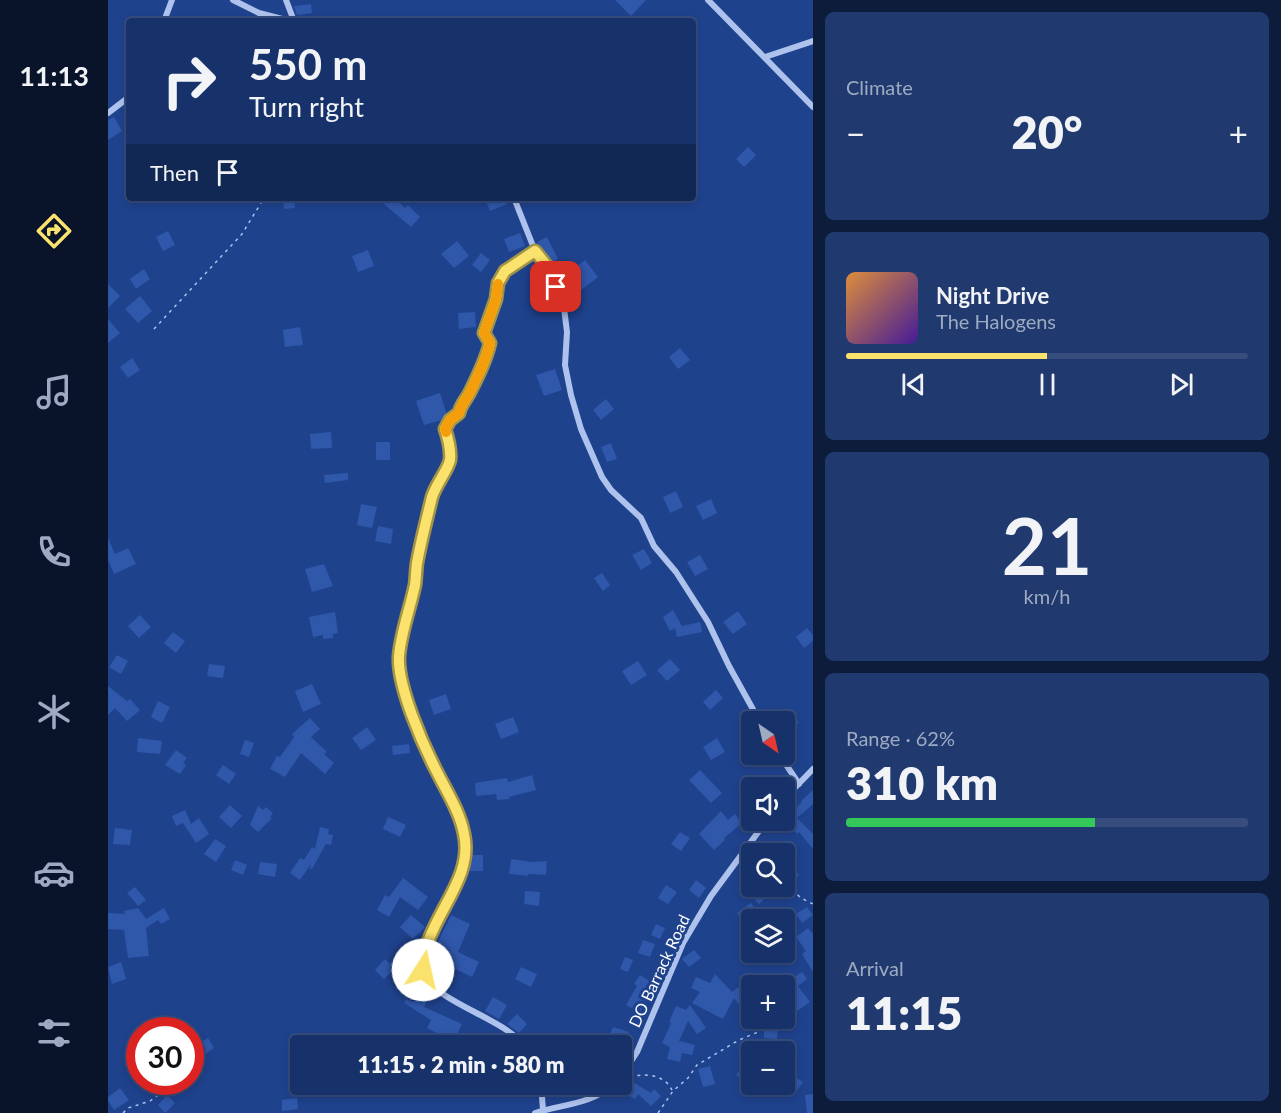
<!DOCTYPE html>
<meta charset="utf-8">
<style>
:root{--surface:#17326a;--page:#203a70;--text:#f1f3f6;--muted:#9eaac1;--line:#364d7e;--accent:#fae26d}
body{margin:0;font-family:Lato,sans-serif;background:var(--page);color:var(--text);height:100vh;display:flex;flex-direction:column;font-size:22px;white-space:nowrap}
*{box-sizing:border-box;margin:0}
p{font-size:20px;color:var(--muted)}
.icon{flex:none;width:33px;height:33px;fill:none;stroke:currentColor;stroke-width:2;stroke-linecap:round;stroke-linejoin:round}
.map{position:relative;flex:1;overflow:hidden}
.side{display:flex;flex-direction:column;gap:12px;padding:12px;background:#0d1c3a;width:468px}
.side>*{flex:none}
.hud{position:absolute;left:18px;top:18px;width:570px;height:183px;border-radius:6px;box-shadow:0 3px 9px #0003,0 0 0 2px var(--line);background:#17326a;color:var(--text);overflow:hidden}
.needle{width:39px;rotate:146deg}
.tools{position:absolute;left:633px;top:711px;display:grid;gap:12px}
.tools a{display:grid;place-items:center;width:54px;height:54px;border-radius:6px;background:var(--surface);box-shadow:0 3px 9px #0003,0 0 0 2px var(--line);font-size:30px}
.speed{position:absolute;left:18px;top:1017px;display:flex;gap:12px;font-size:30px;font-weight:700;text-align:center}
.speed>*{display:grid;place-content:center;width:78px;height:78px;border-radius:50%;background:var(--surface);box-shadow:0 3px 9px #0003,0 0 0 2px var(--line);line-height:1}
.speed .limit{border:9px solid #d22;background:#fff;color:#111}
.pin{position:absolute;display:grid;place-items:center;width:51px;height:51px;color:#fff;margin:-26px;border-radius:12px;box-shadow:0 3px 9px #0006}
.me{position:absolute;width:66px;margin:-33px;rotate:10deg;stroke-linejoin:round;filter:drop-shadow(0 0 4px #0008)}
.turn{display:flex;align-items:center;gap:21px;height:126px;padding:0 24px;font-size:27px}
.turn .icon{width:78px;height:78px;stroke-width:2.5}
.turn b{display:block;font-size:42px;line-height:51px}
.then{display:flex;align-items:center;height:57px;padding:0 24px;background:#0003;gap:12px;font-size:22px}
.big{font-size:45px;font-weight:800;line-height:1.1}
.side .card{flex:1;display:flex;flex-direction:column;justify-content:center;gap:9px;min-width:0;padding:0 21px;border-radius:9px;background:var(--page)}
.side .dial{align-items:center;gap:0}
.dial b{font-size:78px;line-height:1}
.song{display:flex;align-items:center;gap:18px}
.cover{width:72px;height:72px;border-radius:9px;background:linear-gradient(135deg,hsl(30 70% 55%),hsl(260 70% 35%))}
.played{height:6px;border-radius:3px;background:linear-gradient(90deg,var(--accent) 50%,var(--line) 50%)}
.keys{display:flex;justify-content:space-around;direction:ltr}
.heat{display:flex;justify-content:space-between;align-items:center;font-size:33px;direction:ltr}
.charge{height:9px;border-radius:4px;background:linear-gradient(90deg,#34c759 62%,var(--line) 0)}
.trip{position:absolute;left:182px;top:1035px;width:342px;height:60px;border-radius:6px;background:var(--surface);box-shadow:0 3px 9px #0003,0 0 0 2px var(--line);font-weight:800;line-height:60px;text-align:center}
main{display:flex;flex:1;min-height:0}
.tab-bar{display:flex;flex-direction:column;width:108px;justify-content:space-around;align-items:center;background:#09142a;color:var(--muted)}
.tab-bar .icon{width:42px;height:42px}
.tab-bar .current{color:var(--accent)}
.tab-bar b{font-size:27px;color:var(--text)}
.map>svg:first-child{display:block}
.building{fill:#2f57aa}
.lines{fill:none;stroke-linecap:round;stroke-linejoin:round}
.path{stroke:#adc2ec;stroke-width:1.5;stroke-dasharray:3 4.5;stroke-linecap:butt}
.minor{stroke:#adc2ec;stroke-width:6}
.route-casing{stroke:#a29347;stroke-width:15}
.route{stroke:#fae26d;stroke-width:10}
.slow{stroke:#f59e0b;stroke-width:10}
.labels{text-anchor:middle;stroke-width:6;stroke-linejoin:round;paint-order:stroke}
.street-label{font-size:16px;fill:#fff;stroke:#1f428d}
</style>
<main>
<nav class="tab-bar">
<b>11:13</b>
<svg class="icon current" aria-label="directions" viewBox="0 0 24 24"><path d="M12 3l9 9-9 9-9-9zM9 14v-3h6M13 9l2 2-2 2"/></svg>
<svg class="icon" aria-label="music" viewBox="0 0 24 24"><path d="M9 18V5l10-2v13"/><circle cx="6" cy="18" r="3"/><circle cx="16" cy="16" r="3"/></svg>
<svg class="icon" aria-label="phone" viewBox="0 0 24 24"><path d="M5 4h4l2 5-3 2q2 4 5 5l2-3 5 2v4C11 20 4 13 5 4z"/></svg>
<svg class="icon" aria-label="climate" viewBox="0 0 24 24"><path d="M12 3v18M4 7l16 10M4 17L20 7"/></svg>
<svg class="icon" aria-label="car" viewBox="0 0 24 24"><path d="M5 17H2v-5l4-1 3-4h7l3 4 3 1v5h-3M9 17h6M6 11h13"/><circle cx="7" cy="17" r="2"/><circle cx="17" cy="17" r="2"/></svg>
<svg class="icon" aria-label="filters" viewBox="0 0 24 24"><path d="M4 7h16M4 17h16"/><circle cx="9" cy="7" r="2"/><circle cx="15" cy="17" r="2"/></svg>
</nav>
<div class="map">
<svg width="705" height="1113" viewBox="0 0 705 1113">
<rect width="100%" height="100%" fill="#1f428d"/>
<path class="building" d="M507 0H538L523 16Z
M203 4 204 13 189 15 186 6Z
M6 117 14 131 0 140V120Z
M640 147 648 155 636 167 628 159Z
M175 198H186L187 208 176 209Z
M269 198H287L297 208 300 205 312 217 303 227Z
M377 198H396L399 204 382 211Z
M60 231 67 245 55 251 48 237Z
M412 233 417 246 401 252 396 239Z
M439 237 450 259 443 263 429 242Z
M349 241 361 256 346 268 333 254Z
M260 250 266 266 250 272 244 256Z
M373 253 382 260 373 272 364 265Z
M477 260 490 277 473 290 460 273Z
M36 269 42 279 28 289 22 279Z
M0 284 12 296 0 308Z
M32 296 44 311 30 323 17 309Z
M367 312 368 327 351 329 350 313Z
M0 319 12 333 0 343Z
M192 327 195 345 177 347 175 330Z
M572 348 582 360 570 369 561 357Z
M24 358 32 370 20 378 12 367Z
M447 369 454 390 436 396 428 375Z
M332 393 339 415 337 419 316 425 308 401Z
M498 399 506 409 493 420 485 410Z
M223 432 224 448 203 449 202 434Z
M268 442H282V460H268Z
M503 443 509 459 499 462 493 447Z
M240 473V480L217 483 216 475Z
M568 491 575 507 562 513 555 497Z
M603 499 609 513 595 520 588 506Z
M253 504 269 507 264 528 249 525Z
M270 526 285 529 283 544 267 541Z
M0 538 7 554 20 548 28 564 6 574 0 560Z
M536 549 544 563 533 570 524 555Z
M592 555 600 569 587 576 579 562Z
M216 564 225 586 204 592 197 569Z
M494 573 502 585 495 591 486 578Z
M565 610 574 626 592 622 594 632 569 637 567 628 562 631 555 617Z
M630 611 639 624 625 634 615 622Z
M227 612 230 633 225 634V638L215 639V635L205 637 201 617Z
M32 615 43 627 31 638 20 626Z
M699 628 705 635V641L696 648 688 637Z
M65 632 77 641 68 653 56 643Z
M9 655 20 661 13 674 1 667Z
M562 659 572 670 559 681 549 670Z
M530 661 539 675 523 685 514 671Z
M101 664 117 666 115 678 99 676Z
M204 684 213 704 195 712 187 691Z
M0 686 19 701 22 699 32 710 19 721 7 708 0 715Z
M608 690 615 698 602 710 595 702Z
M338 694 343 709 326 715 321 700Z
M50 701 62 707 54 723 43 717Z
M685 714 691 723 676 732V719Z
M405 717 411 732 393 739 387 724Z
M202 718 212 729 203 737 219 752 216 754 226 763 217 774 193 753 177 777 162 769 169 756 172 757 186 737 184 734Z
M259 727 268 740 253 750 244 738Z
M30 738 54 741 52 754 29 752Z
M609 738 617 752 603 760 595 747Z
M137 740 146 743 141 757 132 754Z
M301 744 302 753 285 755 284 746Z
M68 750 79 758 75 763 78 765 72 774 57 765Z
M115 765 128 774 121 784 108 775Z
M592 770 614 793 603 803 581 780Z
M424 775 428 790 401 797V799L389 800 388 794 368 796 367 783 399 778 400 782Z
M705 790V804L689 818 705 834V849L691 832 689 834 676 820 694 802 693 801Z
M122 805 134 816 123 828 111 817Z
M150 806 155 810 158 807 165 813 162 817 164 818 150 832 142 825Z
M77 810 83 824 91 818 101 834 88 843 75 823 68 826 64 816Z
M613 811 620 820 627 814 634 823 616 838 617 840 606 850 591 834Z
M280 817 298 825 292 837 275 829Z
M212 827 221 829 220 834 225 835 223 845 218 844 204 869H202L203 864 192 880 182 873 192 858 196 860 204 847 207 849Z
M7 828 24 830 22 845 5 844Z
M572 832 582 838 573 851 563 844Z
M107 839 118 846 108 862 96 854Z
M677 843 689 852 682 861 676 857V854L670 852Z
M362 855H375V871H360Z
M403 859 425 862 439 861 438 875 420 874V876L401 874Z
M127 860 139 865 135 875 123 870Z
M152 862 169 864 167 877 150 874Z
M682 865 691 875 684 882 676 874V870Z
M295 878 320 897 310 910 292 897 281 917 269 910 277 895 281 897Z
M588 880 598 888 591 898 581 890Z
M558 885 569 892 560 904 550 898Z
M27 887 38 900 30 906 19 893Z
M651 888 658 897 651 904 643 895Z
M417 891 432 892 431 906 416 904Z
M643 903 649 912 635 922 629 913Z
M699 907 705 915 694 923 688 914Z
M30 908 38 919 56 908 62 919 53 924 50 920 38 928 41 956 20 958 16 930 0 929V913L17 914 16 911Z
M303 915 317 927 305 939 292 927Z
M343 915 362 924 350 952 371 962 364 977 341 966 338 972 320 963Z
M548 924 557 928 552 939 543 935Z
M700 928 705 934V972L694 954 698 951 688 937Z
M535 940 547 944 542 957 530 953Z
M290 949 301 955 294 966 291 964 276 979 267 970 277 959 282 964Z
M586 950 593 958 581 967 574 959Z
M517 957 525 960 520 972 512 969Z
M13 962 18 979 4 984 0 967Z
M413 967 429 974 423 987 407 979Z
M694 972 699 979 690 986 702 1002 689 1011 676 991V984Z
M607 974 624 992 645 976 652 986H636L643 994 631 1004 626 998 615 1019 584 1003 592 992 583 988 588 977 602 983Z
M532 975 545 983 535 998 539 1001 532 1012 518 1005 529 986 526 984Z
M309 996 319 1002 316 1007 354 1024 344 1046H331L335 1036 319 1028 323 1020 296 1003 298 999 305 1002Z
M385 997 399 1005 391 1019 377 1011Z
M582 1005 598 1028 589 1034 580 1021 571 1041 587 1045 584 1055 574 1053 572 1062 559 1059 562 1047 554 1043 563 1023 561 1022 568 1006 578 1010Z
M409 1014 419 1024 411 1033 399 1024Z
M656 1023H670L669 1039 656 1038Z
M505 1027 521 1032 516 1045 500 1039Z
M100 1038 106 1048 91 1058 84 1048Z
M640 1065 644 1070V1081L637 1085 628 1074Z
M602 1066 607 1084 595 1087 590 1069Z
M682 1074 695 1082 688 1092 676 1084Z
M518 1078 543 1093 546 1089 553 1096 543 1106 530 1094 527 1099 516 1093 521 1085 517 1081Z
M12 1088 21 1100 6 1110 0 1101V1097Z
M705 1094V1113H699L697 1095Z
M59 1095 67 1103 57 1113 50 1105Z
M189 1098 190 1109 174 1111V1100Z"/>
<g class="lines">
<path class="path" d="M46 329 134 234 156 198
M636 867 644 874
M656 886 661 889 681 887 693 898 705 904
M82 1068 86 1065
M522 1077C537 1073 556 1074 564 1090
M15 1113 20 1108 42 1101 67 1082
M550 1113 565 1091 580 1078 589 1065 631 1040 650 1032"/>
<path class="minor" d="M125 0 151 13 182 21
M178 0 186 21
M600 0 705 107
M56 21 64 0
M657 57 705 41
M0 113 21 97
M406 198 427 251 440 267 456 308 459 332 457 365 463 395 473 429 494 477 503 490 533 518 546 546 568 572 600 622 621 666 652 722
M671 754 691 784
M676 799 705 769
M416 1046C396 1018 331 1004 317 975 309 958 326 923 335 907 340 898 348 889 352 880 354 873 356 864 357 858 360 824 341 798 327 769 311 736 294 698 291 661 289 636 302 610 307 586 308 578 308 571 309 563 313 541 319 519 324 497 328 484 340 470 342 460 343 450 340 438 337 429L342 420 351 413C353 404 358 400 362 392 370 376 378 360 382 343L376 333 388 299 390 283 397 271 427 251
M513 1077 529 1052 575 943 603 896 659 820
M433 1084 435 1110
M427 1113C454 1104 483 1105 505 1084"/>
</g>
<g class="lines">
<g class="route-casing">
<path id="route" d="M315 970C315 920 367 883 356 834 352 812 339 792 329 772 315 745 289 686 291 656 293 632 302 609 307 585 308 578 308 570 309 563 313 541 319 518 324 497 328 484 340 470 342 460 343 450 340 438 337 429L342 420 351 413C353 404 358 400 362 392 370 376 378 360 382 343L376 333 388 299 390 283 397 271 427 251 440 267 448 287"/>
</g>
<use href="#route" class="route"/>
<path class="slow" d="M338 432 337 429 342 420 351 413C353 404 358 400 362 392 370 376 378 360 382 343L376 333 388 299 390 284"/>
</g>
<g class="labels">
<g class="street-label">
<text transform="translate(551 971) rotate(-65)" y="6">DO Barrack Road</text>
</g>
</g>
</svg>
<div class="tools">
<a><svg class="needle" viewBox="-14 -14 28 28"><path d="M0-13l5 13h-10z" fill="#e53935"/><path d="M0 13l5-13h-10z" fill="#9eaac1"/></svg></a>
<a><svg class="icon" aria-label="sound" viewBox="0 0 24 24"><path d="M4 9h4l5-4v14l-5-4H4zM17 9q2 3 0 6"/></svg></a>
<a><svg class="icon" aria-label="search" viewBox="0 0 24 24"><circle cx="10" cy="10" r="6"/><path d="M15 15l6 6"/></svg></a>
<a><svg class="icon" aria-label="layers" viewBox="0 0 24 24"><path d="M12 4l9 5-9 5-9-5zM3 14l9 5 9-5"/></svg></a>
<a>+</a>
<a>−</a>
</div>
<div class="speed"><div class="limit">30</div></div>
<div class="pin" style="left:448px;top:287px;background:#d93025"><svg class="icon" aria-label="arrive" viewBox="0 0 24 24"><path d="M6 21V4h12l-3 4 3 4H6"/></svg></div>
<svg class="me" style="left:315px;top:970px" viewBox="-20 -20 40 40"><circle r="19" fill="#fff"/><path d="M0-13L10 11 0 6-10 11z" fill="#fae26d"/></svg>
<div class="trip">11:15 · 2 min · 580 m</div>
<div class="hud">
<div class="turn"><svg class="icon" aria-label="right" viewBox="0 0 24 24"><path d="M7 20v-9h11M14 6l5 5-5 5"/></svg><div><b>550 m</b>Turn right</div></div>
<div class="then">Then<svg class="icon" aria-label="arrive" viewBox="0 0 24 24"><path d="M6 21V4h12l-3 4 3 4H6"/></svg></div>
</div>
</div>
<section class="side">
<div class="card"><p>Climate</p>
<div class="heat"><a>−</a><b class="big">20°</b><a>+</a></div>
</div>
<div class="card">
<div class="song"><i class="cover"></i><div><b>Night Drive</b><p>The Halogens</p></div></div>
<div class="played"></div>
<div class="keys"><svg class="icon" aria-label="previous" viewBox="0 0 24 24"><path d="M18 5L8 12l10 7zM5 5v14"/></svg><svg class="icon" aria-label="pause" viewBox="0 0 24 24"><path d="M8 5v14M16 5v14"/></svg><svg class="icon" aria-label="next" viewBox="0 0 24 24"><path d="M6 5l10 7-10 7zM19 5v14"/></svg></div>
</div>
<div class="card dial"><b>21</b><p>km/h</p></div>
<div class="card"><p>Range · 62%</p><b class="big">310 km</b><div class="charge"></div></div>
<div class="card"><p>Arrival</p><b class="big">11:15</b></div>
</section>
</main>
